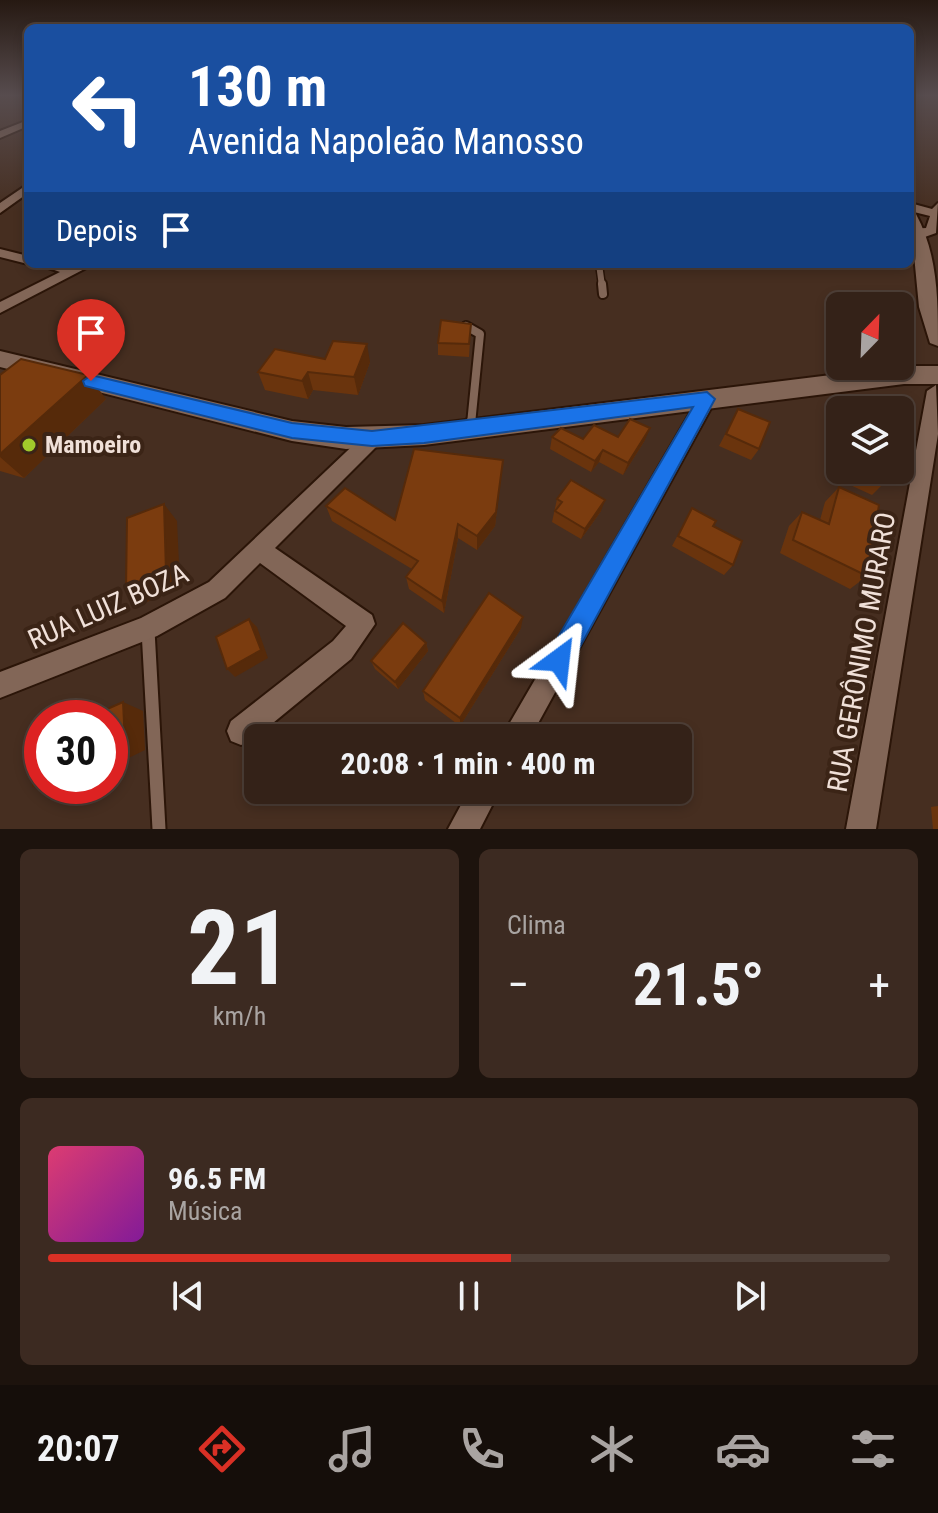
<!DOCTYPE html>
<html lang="pt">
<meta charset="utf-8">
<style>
:root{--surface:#342218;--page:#3c2a21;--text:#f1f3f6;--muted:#a9a4a2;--line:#4e3f37;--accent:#d93025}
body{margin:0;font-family:"Roboto Condensed",sans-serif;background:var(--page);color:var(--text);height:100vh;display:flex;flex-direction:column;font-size:30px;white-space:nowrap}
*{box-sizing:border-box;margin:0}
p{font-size:26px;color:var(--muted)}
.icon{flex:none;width:44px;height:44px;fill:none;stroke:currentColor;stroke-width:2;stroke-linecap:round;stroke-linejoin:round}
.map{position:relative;height:829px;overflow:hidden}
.panel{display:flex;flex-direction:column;gap:20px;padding:20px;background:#1d130d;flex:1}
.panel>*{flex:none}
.banner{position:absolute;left:24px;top:24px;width:890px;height:244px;border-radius:12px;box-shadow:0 4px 12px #0003,0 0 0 2px var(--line);background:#1a4fa0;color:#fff;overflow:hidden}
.needle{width:52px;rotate:23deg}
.buttons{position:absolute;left:826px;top:292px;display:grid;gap:16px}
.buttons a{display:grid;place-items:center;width:88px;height:88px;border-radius:12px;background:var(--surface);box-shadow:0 4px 12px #0003,0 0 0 2px var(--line);font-size:40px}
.speed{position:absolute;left:24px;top:700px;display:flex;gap:16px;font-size:40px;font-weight:700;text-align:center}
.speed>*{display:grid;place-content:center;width:104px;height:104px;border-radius:50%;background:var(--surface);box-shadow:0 4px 12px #0003,0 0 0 2px var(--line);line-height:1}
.speed .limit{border:12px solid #d22;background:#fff;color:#111}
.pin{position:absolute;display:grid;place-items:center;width:68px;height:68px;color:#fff;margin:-82px -34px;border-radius:50% 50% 50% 0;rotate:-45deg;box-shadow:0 0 8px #0007}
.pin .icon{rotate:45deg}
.me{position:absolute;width:88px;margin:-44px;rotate:30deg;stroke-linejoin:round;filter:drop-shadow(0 0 6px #0008)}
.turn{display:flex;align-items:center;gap:28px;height:168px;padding:0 32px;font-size:36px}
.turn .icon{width:104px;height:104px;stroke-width:2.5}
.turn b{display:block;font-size:56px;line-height:68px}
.then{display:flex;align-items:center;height:76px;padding:0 32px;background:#0003;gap:16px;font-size:30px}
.big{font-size:60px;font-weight:700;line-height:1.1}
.panel .widget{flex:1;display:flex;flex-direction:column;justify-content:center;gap:12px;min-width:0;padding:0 28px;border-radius:12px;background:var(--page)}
.panel .dial{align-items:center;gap:0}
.dial b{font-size:104px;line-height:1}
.song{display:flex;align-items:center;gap:24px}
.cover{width:96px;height:96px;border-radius:12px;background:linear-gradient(135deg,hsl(340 70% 55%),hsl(290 70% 35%))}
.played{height:8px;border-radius:4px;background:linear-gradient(90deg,var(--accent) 55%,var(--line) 55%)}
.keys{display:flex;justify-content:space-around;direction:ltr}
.heat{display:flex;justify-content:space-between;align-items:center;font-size:44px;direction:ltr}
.panel .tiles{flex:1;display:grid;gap:20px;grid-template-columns:1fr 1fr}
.widget:last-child{grid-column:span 2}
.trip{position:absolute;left:244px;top:724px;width:448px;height:80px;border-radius:12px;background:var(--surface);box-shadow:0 4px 12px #0003,0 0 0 2px var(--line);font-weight:700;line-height:80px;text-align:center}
.tabs{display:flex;height:128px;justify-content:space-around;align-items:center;background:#150e0a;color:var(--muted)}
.tabs .icon{width:56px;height:56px}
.tabs .active{color:var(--accent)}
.tabs b{font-size:36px;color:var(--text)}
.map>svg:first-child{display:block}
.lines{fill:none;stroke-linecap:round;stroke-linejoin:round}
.lane-far3-casing{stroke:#2b1508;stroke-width:9}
.lane-far2-casing{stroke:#2b1508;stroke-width:12}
.lane-far1-casing{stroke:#2b1508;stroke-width:14}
.lane-casing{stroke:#2b1508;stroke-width:17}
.street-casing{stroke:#2b1508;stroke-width:4}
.secondary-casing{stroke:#2b1508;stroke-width:4}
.lane-far3{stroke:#826657;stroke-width:6}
.lane-far2{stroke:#826657;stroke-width:8}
.lane-far1{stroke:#826657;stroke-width:10}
.lane{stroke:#826657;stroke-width:13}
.street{fill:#826657;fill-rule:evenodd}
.secondary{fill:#826657;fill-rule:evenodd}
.wall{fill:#6a340d}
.shaded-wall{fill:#562a0a}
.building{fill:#7b3c0f;stroke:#562a0a;stroke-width:2}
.route{fill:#1a73e8;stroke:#114b97;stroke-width:2}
.poi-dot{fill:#a0c92b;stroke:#3b2416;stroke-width:3}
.labels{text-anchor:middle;stroke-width:8;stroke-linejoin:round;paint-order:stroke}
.poi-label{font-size:24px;font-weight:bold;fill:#f0e0d8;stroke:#3b2416;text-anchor:start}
.near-street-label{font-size:28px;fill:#f0e0d8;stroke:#3b2416}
</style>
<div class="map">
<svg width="938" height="829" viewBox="0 0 938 829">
<rect width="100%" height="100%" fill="#462e20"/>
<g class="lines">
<g class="lane-far3-casing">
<path id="lane-far3" d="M599 264 602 286"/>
</g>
<g class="lane-far2-casing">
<path id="lane-far2" d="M602 284 603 294
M466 326 480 334 471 424"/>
</g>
<g class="lane-far1-casing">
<path id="lane-far1" d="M470 429 471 422"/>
</g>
<g class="lane-casing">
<path id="lane" d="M148 630 159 829"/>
</g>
<g class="street-casing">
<path id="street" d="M28 120V126L0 138V131Z
M28 184V193L0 213V203Z
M910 203 932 209 938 203 936 233 922 238 910 237V229L926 228 930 216 910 211Z
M0 249 28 256V264L0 257Z
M37 264 71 267 94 264 0 313V302L60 272Z
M936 385 938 434 876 829H846L927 391Z
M707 393 716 399 530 738H501L701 394Z
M372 432 379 434 381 439 379 444 275 548 372 615 375 624 351 659 251 741 241 745 231 741 227 731 231 721 333 641 346 626 260 563 225 598 157 636 0 698V672L141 618 209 582 365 434Z
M469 790H500L480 829H448Z"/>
</g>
<g class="secondary-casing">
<path id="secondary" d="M910 213 916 214C938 255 938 300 938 346L930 343 919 307Z
M0 351 292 421 346 427 424 425 904 366H938V384H904L424 445 346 449 292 441 0 367Z"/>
</g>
<use href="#lane-far3" class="lane-far3"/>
<use href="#lane-far2" class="lane-far2"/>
<use href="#lane-far1" class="lane-far1"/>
<use href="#lane" class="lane"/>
<use href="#street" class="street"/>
<use href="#secondary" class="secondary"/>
</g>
<path class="wall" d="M471 324 469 357 438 355V343Z
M325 359 370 362 358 395 313 390 308 399 265 390 258 372Z
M0 375 106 399 24 478 0 471Z
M738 409 759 449 751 460 719 446Z
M552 437 583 439 618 437 645 440 623 475 599 462 591 472 550 449Z
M503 460 495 526 477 550 458 538 444 613 409 589 406 577 412 569 332 521 326 506 395 520Z
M840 470H887L884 483 872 495 837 479Z
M839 487 867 576 850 589 780 553 789 526 802 512 820 520 825 502Z
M557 499 601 511 581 539 552 522Z
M692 508 713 526 733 565 724 575 672 546Z
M521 628 460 726 425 700 423 691Z
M426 643 428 651 398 689 375 669 371 661Z
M938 806V829H933L931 807Z"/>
<path class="shaded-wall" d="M367 344 370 362 358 395 354 377Z
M308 372 313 390 308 399 302 381Z
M88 375 106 399 24 478 0 457V454Z
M650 428 645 440 623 475 628 463Z
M603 450 599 462 591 472 595 461Z
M503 460 495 526 477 550V536Z
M605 500 601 511 581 539 585 529Z
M164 504 177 521 180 586 143 604 126 590Z
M458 524V538L444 613 442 601Z
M523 617 521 628 460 726V718Z
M249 619 257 627 268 658 235 677 227 669Z
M426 643 428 651 398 689 395 682Z
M123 702 143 711 145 750 110 767V750Z
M42 782V786H71L60 791 33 786Z"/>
<path class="building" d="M441 320 471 324 469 344 438 343Z
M333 341 367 344 354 377 308 372 302 381 258 372 275 349 325 359Z
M21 359 88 375 0 454V375Z
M738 409 770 422 759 449 726 434Z
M630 419 650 428 628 463 603 450 595 461 552 437 561 428 583 439 594 425 618 437Z
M414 449 503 460 496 512 477 536 458 524 442 601 406 577 418 561 326 506 345 488 395 520Z
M853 470H887L884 483Z
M571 480 605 500 585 529 555 511 562 502 557 499Z
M839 487 879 505 867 576 793 540 802 512 829 524Z
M164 504 166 572 126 590 127 518Z
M692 508 716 521 713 526 742 541 733 565 678 536Z
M489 593 523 617 460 718 423 691Z
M249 619 261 650 227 669 216 637Z
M403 623 426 643 395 682 371 661Z
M123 702 125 743 110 750V718H87Z
M42 738V782L33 786 35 741Z"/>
<linearGradient id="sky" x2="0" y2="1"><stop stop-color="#261912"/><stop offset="0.45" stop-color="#574c4e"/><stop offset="1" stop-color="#574c4e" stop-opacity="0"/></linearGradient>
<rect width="938" height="211" fill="url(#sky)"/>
<path class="route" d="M91 375 292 423 372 431 707 392 715 399 568 669 559 672 550 669 546 660 550 651 693 407 424 443 372 446 292 438 85 386 83 381Z"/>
<circle class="poi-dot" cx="29" cy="445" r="8"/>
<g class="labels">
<g class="poi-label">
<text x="45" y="453">Mamoeiro</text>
</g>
<g class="near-street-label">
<text transform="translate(108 606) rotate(-24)" y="10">RUA LUIZ BOZA</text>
<text transform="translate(861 652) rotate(-80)" y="10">RUA GERÔNIMO MURARO</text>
</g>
</g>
</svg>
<div class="buttons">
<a><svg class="needle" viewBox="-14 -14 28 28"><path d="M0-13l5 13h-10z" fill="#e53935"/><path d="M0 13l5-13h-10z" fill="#a9a4a2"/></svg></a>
<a><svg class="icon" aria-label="layers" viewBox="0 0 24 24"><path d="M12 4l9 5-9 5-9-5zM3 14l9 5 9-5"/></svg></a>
</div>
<div class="speed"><div class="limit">30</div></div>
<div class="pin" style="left:91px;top:381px;background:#d93025"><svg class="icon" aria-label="arrive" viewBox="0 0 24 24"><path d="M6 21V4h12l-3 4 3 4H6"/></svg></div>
<svg class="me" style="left:559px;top:660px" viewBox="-20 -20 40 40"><path d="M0-17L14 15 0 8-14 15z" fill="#1a73e8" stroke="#fff" stroke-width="4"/></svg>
<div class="trip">20:08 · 1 min · 400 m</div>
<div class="banner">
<div class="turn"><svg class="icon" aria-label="left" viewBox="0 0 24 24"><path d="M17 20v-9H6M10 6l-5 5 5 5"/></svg><div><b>130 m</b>Avenida Napoleão Manosso</div></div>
<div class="then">Depois<svg class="icon" aria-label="arrive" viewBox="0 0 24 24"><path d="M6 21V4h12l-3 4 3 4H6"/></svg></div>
</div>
</div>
<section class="panel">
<div class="tiles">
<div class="widget dial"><b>21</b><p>km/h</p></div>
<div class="widget"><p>Clima</p>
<div class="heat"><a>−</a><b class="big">21.5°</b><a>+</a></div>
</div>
<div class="widget">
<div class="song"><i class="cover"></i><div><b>96.5 FM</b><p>Música</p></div></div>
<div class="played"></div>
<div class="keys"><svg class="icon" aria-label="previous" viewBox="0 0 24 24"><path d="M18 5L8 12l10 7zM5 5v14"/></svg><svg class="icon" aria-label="pause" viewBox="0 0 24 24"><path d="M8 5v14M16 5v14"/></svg><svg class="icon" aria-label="next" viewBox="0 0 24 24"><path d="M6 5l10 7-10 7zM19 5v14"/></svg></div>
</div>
</div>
</section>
<nav class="tabs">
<b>20:07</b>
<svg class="icon active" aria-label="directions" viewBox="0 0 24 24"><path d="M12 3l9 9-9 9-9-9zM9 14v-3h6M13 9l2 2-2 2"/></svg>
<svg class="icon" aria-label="music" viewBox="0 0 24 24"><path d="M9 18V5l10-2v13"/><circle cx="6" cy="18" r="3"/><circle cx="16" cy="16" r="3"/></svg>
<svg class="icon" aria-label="phone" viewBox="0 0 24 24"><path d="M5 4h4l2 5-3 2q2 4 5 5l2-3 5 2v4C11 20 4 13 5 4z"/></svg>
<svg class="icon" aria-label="climate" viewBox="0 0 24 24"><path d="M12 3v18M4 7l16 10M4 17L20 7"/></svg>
<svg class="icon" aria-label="car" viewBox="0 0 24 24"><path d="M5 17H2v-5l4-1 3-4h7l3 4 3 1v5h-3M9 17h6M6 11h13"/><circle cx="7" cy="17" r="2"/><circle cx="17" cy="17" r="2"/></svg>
<svg class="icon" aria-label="filters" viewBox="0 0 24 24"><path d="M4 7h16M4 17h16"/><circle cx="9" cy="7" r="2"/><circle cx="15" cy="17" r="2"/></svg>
</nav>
